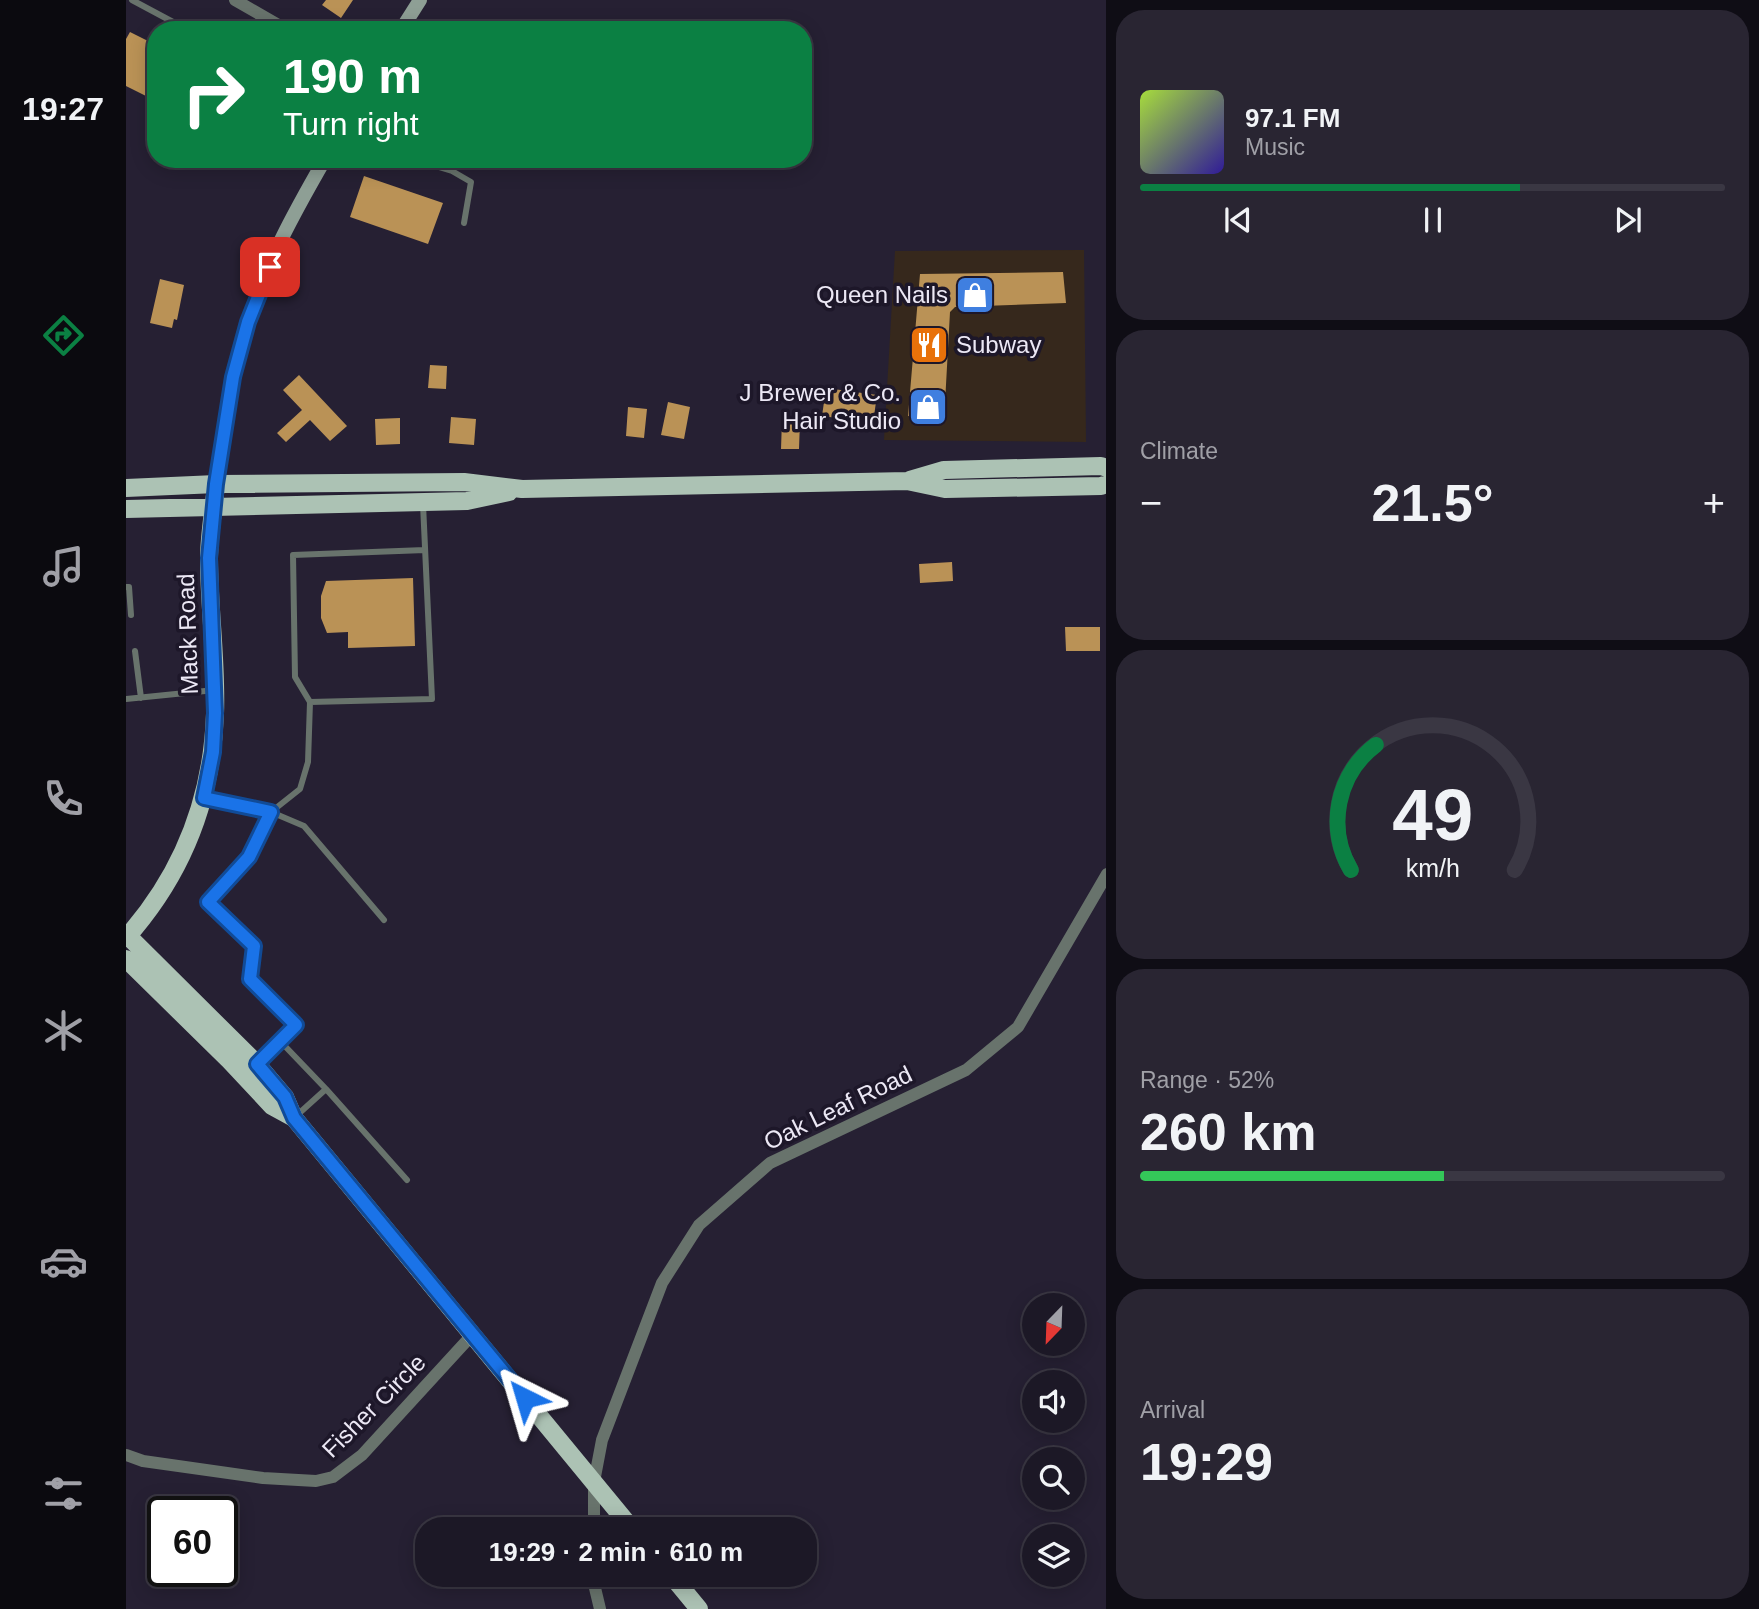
<!DOCTYPE html>
<meta charset="utf-8">
<style>
:root{--surface:#1c1826;--page:#292532;--text:#f1f3f6;--muted:#a0a0a7;--line:#3a3743;--accent:#0b8043}
body{margin:0;font-family:Arial,sans-serif;background:var(--page);color:var(--text);height:100vh;display:flex;flex-direction:column;font-size:26px;white-space:nowrap}
*{box-sizing:border-box;margin:0}
p{font-size:23px;color:var(--muted)}
.icon{flex:none;width:38px;height:38px;fill:none;stroke:currentColor;stroke-width:2;stroke-linecap:round;stroke-linejoin:round}
.map{position:relative;flex:1;overflow:hidden}
.sheet{display:flex;flex-direction:column;gap:10px;padding:10px;background:#0f0d15;width:653px}
.sheet>*{flex:none}
.top-card{position:absolute;left:21px;top:21px;width:665px;height:147px;border-radius:28px;box-shadow:0 4px 18px #0003,0 0 0 2px var(--line);background:#0b8043;color:#fff;overflow:hidden}
.needle{width:46px;rotate:203deg}
.buttons{position:absolute;left:896px;top:1293px;display:grid;gap:14px}
.buttons a{display:grid;place-items:center;width:63px;height:63px;border-radius:50%;background:var(--surface);box-shadow:0 4px 18px #0003,0 0 0 2px var(--line);font-size:35px}
.speed{position:absolute;left:21px;top:1496px;display:flex;gap:14px;font-size:35px;font-weight:700;text-align:center}
.speed>*{display:grid;place-content:center;width:91px;height:91px;border-radius:50%;background:var(--surface);box-shadow:0 4px 18px #0003,0 0 0 2px var(--line);line-height:1}
.speed .limit{border:4px solid #111;border-radius:10px;background:#fff;color:#111}
.pin{position:absolute;display:grid;place-items:center;width:60px;height:60px;color:#fff;margin:-30px;border-radius:14px;box-shadow:0 4px 10px #0006}
.me{position:absolute;width:77px;margin:-38px;rotate:320deg;stroke-linejoin:round;filter:drop-shadow(0 0 5px #0008)}
.turn{display:flex;align-items:center;gap:24px;height:147px;padding:0 21px;font-size:32px}
.turn .icon{width:91px;height:91px;stroke-width:2.5}
.turn b{display:block;font-size:49px;line-height:60px}
.big{font-size:52px;font-weight:700;line-height:1.1}
.sheet .widget{flex:1;display:flex;flex-direction:column;justify-content:center;gap:10px;min-width:0;padding:0 24px;border-radius:28px;background:var(--page)}
.sheet .dial{align-items:center;gap:0}
.dial svg{height:182px;overflow:visible;fill:none;stroke:var(--line);stroke-width:7;stroke-linecap:round;text-anchor:middle}
.dial text{fill:var(--text);stroke:none}
.song{display:flex;align-items:center;gap:21px}
.cover{width:84px;height:84px;border-radius:10px;background:linear-gradient(135deg,hsl(80 70% 55%),hsl(250 70% 35%))}
.played{height:7px;border-radius:4px;background:linear-gradient(90deg,var(--accent) 65%,var(--line) 65%)}
.keys{display:flex;justify-content:space-around;direction:ltr}
.heat{display:flex;justify-content:space-between;align-items:center;font-size:38px;direction:ltr}
.charge{height:10px;border-radius:5px;background:linear-gradient(90deg,#34c759 52%,var(--line) 0)}
.trip{position:absolute;left:289px;top:1517px;width:402px;height:70px;border-radius:28px;background:var(--surface);box-shadow:0 4px 18px #0003,0 0 0 2px var(--line);font-weight:700;line-height:70px;text-align:center}
main{display:flex;flex:1;min-height:0}
.tabs{display:flex;flex-direction:column;width:126px;justify-content:space-around;align-items:center;background:#0b0a0f;color:var(--muted)}
.tabs .icon{width:49px;height:49px}
.tabs .current{color:var(--accent)}
.tabs b{font-size:32px;color:var(--text)}
.map>svg:first-child{display:block}
.commercial{fill:#36281c}
.building{fill:#ba9256}
.lines{fill:none;stroke-linecap:round;stroke-linejoin:round}
.service{stroke:#68736c;stroke-width:6}
.minor{stroke:#68736c;stroke-width:12}
.secondary{stroke:#8e9f95;stroke-width:14}
.primary{stroke:#acc2b4;stroke-width:18}
.route-casing{stroke:#114b97;stroke-width:18}
.route{stroke:#1a73e8;stroke-width:12}
.labels{text-anchor:middle;stroke-width:7;stroke-linejoin:round;paint-order:stroke}
.poi-label{font-size:24px;fill:#ece8f5;stroke:#1d1729;text-anchor:end}
.street-label{font-size:24px;fill:#ece8f5;stroke:#1d1729}
</style>
<main>
<nav class="tabs">
<b>19:27</b>
<svg class="icon current" aria-label="directions" viewBox="0 0 24 24"><path d="M12 3l9 9-9 9-9-9zM9 14v-3h6M13 9l2 2-2 2"/></svg>
<svg class="icon" aria-label="music" viewBox="0 0 24 24"><path d="M9 18V5l10-2v13"/><circle cx="6" cy="18" r="3"/><circle cx="16" cy="16" r="3"/></svg>
<svg class="icon" aria-label="phone" viewBox="0 0 24 24"><path d="M5 4h4l2 5-3 2q2 4 5 5l2-3 5 2v4C11 20 4 13 5 4z"/></svg>
<svg class="icon" aria-label="climate" viewBox="0 0 24 24"><path d="M12 3v18M4 7l16 10M4 17L20 7"/></svg>
<svg class="icon" aria-label="car" viewBox="0 0 24 24"><path d="M5 17H2v-5l4-1 3-4h7l3 4 3 1v5h-3M9 17h6M6 11h13"/><circle cx="7" cy="17" r="2"/><circle cx="17" cy="17" r="2"/></svg>
<svg class="icon" aria-label="filters" viewBox="0 0 24 24"><path d="M4 7h16M4 17h16"/><circle cx="9" cy="7" r="2"/><circle cx="15" cy="17" r="2"/></svg>
</nav>
<div class="map">
<svg width="981" height="1609" viewBox="0 0 981 1609">
<rect width="100%" height="100%" fill="#262033"/>
<path class="commercial" d="M958 250 960 442 758 440 769 251Z"/>
<path class="building" d="M200 0H227L215 18 196 5Z
M4 32 30 45V101L0 86V39Z
M238 176 317 203 302 244 224 217Z
M937 272 940 303 829 307 824 312 818 421 782 416 794 274Z
M34 279 58 285 51 320 48 319 46 328 24 323Z
M304 365 321 366 320 389 302 388Z
M173 375 221 426 204 441 184 420 160 442 151 433 176 410 157 390Z
M700 388 751 395 748 416 734 414V421L696 416Z
M542 402 564 407 558 439 535 435Z
M502 407 521 409 518 438 500 436Z
M325 417 350 419 348 445 323 443Z
M274 418V444L250 445 249 419Z
M656 420 674 421 673 449H655Z
M826 562 827 581 794 583 793 564Z
M287 578 289 646 222 648V632L201 633 195 618V596L200 581Z
M939 627H974V651H940Z"/>
<g class="lines">
<path class="service" d="M6 0 62 30
M134 30 141 18
M286 159 326 171 345 182 338 223
M0 587H3L5 615
M9 651 15 698
M0 699 89 690
M184 702 169 677 167 555 299 550
M78 798 145 812 123 857 82 902 128 946 124 979 170 1025 155 1042
M258 920 178 826 145 812 174 789 182 762 184 702 306 699 297 504
M132 1063 155 1042 200 1089
M169 1117 200 1089 281 1180"/>
<path class="minor" d="M109 0 161 30
M0 1455 17 1461 137 1478 190 1481 207 1477 236 1455 346 1335
M468 1530V1482L476 1440 536 1283 573 1225 644 1163 840 1070 892 1027 981 874
M469 1575V1588L474 1609"/>
<path class="secondary" d="M275 30 294 0
M90 484C99 431 106 377 121 325 138 267 169 211 199 159"/>
<path class="primary" d="M784 480 818 470 975 466 981 468
M0 488 90 484 338 482 396 489 781 481 819 489 975 486 981 484
M0 509 341 501 383 492
M0 934 131 1064 159 1097 168 1118 507 1530
M0 938C57 874 86 799 89 714 91 662 83 610 83 559 83 534 88 509 90 484
M0 959 104 1061 146 1106 168 1118
M545 1575 573 1609"/>
</g>
<g class="lines">
<g class="route-casing">
<path id="route" d="M144 267 122 322 107 377 90 484 83 558 89 713 87 752 78 798 145 812 123 857 82 902 128 946 124 979 170 1025 131 1064 159 1097 168 1118 399 1398"/>
</g>
<use href="#route" class="route"/>
</g>
<defs>
<g id="shop-square" transform="scale(2.0125)"><rect x="-9" y="-9" width="18" height="18" rx="4" fill="#3f7fe0" stroke="#1d1729"/><path d="M-5-2.5h2.3a2.7 3.5 0 0 1 5.4 0H5L5.5 6h-11ZM-1.5-2.5h3a1.5 2.3 0 0 0-3 0Z" fill="#fff"/></g>
<g id="restaurant-square" transform="scale(2.0125)"><rect x="-9" y="-9" width="18" height="18" rx="4" fill="#e8710a" stroke="#1d1729"/><path d="M-5-6h1v4h1v-4h1v4h1v-4h1v5L-1.5 .5V6h-2V.5L-5-1ZM5-6V6H3V1.5H1.5Q1.5-4 5-6Z" fill="#fff"/></g>
</defs>
<g fill-rule="evenodd">
<use href="#shop-square" x="849" y="295"/>
<use href="#restaurant-square" x="803" y="345"/>
<use href="#shop-square" x="802" y="407"/>
</g>
<g class="labels">
<g class="poi-label">
<text x="822" y="303">Queen Nails</text>
<text x="830" y="353" text-anchor="start">Subway</text>
<text x="775" y="401">J Brewer &amp; Co.<tspan x="775" dy="28">Hair Studio</tspan></text>
</g>
<g class="street-label">
<text transform="translate(62 634) rotate(-92)" y="8">Mack Road</text>
<text transform="translate(712 1108) rotate(-26)" y="8">Oak Leaf Road</text>
<text transform="translate(248 1406) rotate(-45)" y="8">Fisher Circle</text>
</g>
</g>
</svg>
<div class="buttons">
<a><svg class="needle" viewBox="-14 -14 28 28"><path d="M0-13l5 13h-10z" fill="#e53935"/><path d="M0 13l5-13h-10z" fill="#a0a0a7"/></svg></a>
<a><svg class="icon" aria-label="sound" viewBox="0 0 24 24"><path d="M4 9h4l5-4v14l-5-4H4zM17 9q2 3 0 6"/></svg></a>
<a><svg class="icon" aria-label="search" viewBox="0 0 24 24"><circle cx="10" cy="10" r="6"/><path d="M15 15l6 6"/></svg></a>
<a><svg class="icon" aria-label="layers" viewBox="0 0 24 24"><path d="M12 4l9 5-9 5-9-5zM3 14l9 5 9-5"/></svg></a>
</div>
<div class="speed"><div class="limit">60</div></div>
<div class="pin" style="left:144px;top:267px;background:#d93025"><svg class="icon" aria-label="arrive" viewBox="0 0 24 24"><path d="M6 21V4h12l-3 4 3 4H6"/></svg></div>
<svg class="me" style="left:399px;top:1398px" viewBox="-20 -20 40 40"><path d="M0-17L14 15 0 8-14 15z" fill="#1a73e8" stroke="#fff" stroke-width="4"/></svg>
<div class="trip">19:29 · 2 min · 610 m</div>
<div class="top-card">
<div class="turn"><svg class="icon" aria-label="right" viewBox="0 0 24 24"><path d="M7 20v-9h11M14 6l5 5-5 5"/></svg><div><b>190 m</b>Turn right</div></div>
</div>
</div>
<section class="sheet">
<div class="widget">
<div class="song"><i class="cover"></i><div><b>97.1 FM</b><p>Music</p></div></div>
<div class="played"></div>
<div class="keys"><svg class="icon" aria-label="previous" viewBox="0 0 24 24"><path d="M18 5L8 12l10 7zM5 5v14"/></svg><svg class="icon" aria-label="pause" viewBox="0 0 24 24"><path d="M8 5v14M16 5v14"/></svg><svg class="icon" aria-label="next" viewBox="0 0 24 24"><path d="M6 5l10 7-10 7zM19 5v14"/></svg></div>
</div>
<div class="widget"><p>Climate</p>
<div class="heat"><a>−</a><b class="big">21.5°</b><a>+</a></div>
</div>
<div class="widget dial"><svg viewBox="0 0 100 80">
<path d="M14 69A42 42 0 1 1 86 69"/>
<path d="M14 69A42 42 0 0 1 25 14" stroke="#0b8043"/>
<text x="50" y="56" font-size="32" font-weight="700">49</text>
<text x="50" y="72" font-size="11">km/h</text>
</svg></div>
<div class="widget"><p>Range · 52%</p><b class="big">260 km</b><div class="charge"></div></div>
<div class="widget"><p>Arrival</p><b class="big">19:29</b></div>
</section>
</main>
